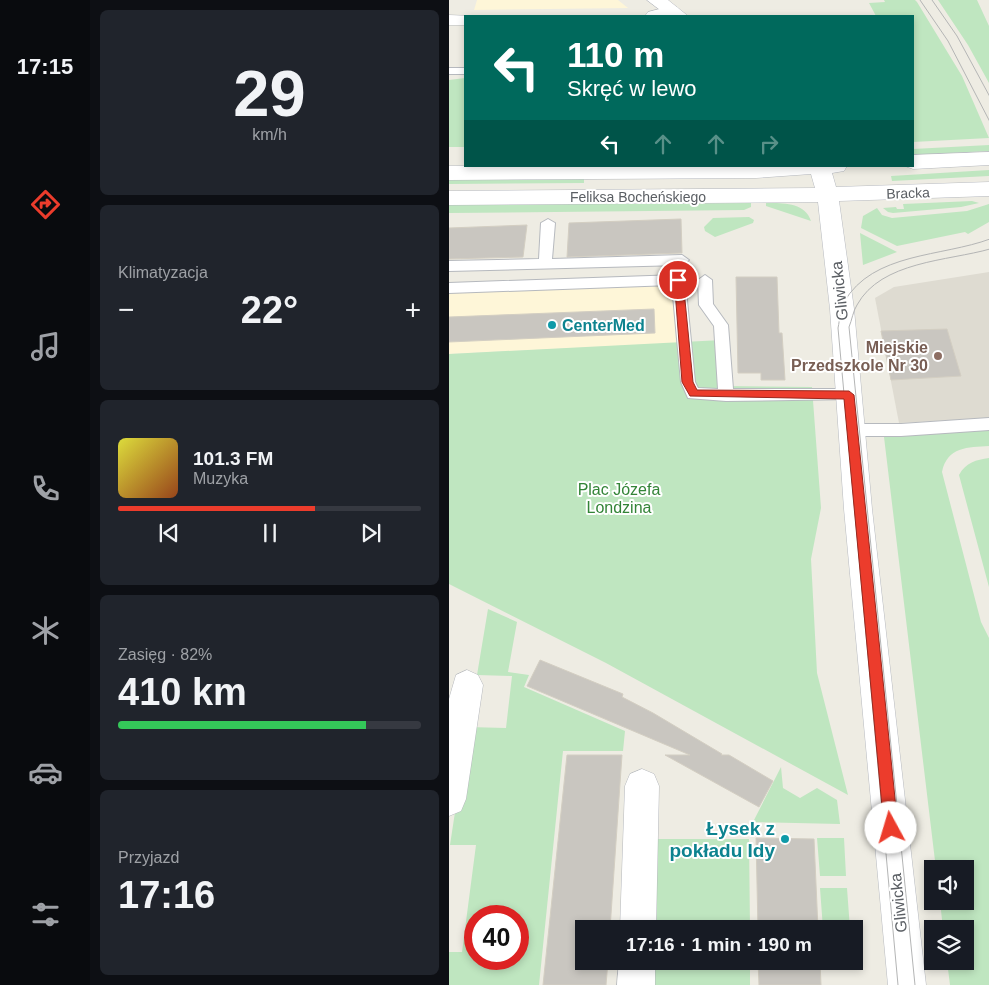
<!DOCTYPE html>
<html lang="pl">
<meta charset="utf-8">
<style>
:root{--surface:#171b24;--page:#20242c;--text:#f1f3f6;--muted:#9ea1a6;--line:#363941;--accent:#ec3c2c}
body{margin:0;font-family:Arial,sans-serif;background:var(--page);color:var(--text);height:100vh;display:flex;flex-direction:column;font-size:19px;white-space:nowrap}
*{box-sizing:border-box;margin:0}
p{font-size:16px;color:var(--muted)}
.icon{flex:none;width:28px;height:28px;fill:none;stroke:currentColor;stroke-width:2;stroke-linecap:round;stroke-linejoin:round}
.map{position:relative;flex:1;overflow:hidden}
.drawer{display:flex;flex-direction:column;gap:10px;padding:10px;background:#0d0f14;width:359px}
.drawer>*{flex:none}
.guide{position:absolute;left:15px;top:15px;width:450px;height:152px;border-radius:0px;box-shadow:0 2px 8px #0003;background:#00695c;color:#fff;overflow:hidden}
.buttons{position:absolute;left:475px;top:860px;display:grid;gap:10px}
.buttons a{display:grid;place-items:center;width:50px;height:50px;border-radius:0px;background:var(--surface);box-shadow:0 2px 8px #0003;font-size:25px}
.speed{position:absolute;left:15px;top:905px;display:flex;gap:10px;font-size:25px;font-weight:700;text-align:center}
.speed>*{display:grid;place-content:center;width:65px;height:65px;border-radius:50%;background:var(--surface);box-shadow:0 2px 8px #0003;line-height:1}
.speed .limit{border:8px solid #d22;background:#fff;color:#111}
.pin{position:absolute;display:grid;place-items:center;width:42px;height:42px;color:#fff;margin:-21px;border:2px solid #fff;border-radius:50%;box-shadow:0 1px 5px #0007}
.me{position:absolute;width:55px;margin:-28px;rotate:354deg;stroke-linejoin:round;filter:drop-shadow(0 0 4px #0008)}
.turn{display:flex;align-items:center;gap:18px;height:105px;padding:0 20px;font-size:22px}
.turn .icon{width:65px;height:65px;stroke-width:2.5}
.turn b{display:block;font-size:35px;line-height:42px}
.lanes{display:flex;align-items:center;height:48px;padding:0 20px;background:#0003;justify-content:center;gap:25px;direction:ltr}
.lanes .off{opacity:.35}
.big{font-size:38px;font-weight:800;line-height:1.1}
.drawer .widget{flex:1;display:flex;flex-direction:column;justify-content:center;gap:8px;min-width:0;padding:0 18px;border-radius:8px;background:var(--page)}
.drawer .dial{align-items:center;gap:0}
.dial b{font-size:65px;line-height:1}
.song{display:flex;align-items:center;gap:15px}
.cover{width:60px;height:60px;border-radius:8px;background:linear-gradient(135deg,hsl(60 70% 55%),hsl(20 70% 35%))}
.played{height:5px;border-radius:2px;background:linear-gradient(90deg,var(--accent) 65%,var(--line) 65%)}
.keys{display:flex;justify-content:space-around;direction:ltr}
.heat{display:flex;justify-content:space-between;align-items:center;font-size:28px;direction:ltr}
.charge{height:8px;border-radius:4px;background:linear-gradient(90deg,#34c759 82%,var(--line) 0)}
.trip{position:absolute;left:126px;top:920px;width:288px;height:50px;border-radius:0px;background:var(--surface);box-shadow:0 2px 8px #0003;font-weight:800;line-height:50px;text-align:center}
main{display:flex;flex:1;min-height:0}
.menu{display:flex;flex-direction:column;width:90px;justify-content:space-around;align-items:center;background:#090b0e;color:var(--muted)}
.menu .icon{width:35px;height:35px}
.menu .on{color:var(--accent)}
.menu b{font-size:22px;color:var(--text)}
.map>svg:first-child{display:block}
.commercial{fill:#fef6d8}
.education{fill:#dedbd1}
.green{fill:#bfe6c0;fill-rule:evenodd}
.building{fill:#c9c6c0;stroke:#d3cec2}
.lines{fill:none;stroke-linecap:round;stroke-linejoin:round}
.lane-casing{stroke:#b6b9be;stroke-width:2}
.street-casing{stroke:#b6b9be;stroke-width:1}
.secondary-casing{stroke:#b7bac0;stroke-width:1}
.lane{fill:#fff;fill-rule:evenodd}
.street{fill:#fff;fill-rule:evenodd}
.secondary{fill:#fff;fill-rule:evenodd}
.tram{stroke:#b4b5b5;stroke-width:1}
.route{fill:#ec3c2c;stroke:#99271d}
.culture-dot{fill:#0f9aa8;stroke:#fff;stroke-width:2}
.education-dot{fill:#8d6e63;stroke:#fff;stroke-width:2}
.labels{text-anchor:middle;stroke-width:4;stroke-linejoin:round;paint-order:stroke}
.far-street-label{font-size:14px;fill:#5b5f64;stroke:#fff}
.street-label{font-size:16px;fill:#5b5f64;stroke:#fff}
.culture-label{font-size:16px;font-weight:bold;fill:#0d838f;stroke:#fff;text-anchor:start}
.education-label{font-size:16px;font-weight:bold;fill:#785e54;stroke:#fff;text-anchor:end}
.park-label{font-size:16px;fill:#338437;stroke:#fff}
.near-culture-label{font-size:19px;font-weight:bold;fill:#0d838f;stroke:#fff;text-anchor:end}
</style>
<main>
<nav class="menu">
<b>17:15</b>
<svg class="icon on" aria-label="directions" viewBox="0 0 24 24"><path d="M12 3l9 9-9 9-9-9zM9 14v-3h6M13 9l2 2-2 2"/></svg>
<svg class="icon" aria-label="music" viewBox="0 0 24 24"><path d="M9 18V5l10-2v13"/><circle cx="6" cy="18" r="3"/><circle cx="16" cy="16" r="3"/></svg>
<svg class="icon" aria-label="phone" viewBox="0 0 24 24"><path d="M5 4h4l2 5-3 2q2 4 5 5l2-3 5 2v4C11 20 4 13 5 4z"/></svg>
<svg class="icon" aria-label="climate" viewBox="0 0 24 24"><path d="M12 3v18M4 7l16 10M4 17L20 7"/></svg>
<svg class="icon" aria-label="car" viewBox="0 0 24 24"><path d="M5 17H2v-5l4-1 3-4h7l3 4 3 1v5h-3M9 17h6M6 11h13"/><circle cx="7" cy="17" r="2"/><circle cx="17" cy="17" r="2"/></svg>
<svg class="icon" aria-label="filters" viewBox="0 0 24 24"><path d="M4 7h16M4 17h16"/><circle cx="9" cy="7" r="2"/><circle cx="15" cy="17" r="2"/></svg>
</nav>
<section class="drawer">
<div class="widget dial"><b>29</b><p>km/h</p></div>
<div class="widget"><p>Klimatyzacja</p>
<div class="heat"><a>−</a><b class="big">22°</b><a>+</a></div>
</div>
<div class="widget">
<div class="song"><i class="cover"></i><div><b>101.3 FM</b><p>Muzyka</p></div></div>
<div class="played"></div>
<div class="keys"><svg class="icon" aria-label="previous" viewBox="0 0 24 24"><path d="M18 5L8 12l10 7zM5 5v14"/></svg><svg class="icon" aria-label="pause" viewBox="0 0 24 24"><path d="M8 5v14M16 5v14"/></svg><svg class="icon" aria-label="next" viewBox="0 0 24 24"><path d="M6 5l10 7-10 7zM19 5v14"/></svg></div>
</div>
<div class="widget"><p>Zasięg · 82%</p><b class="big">410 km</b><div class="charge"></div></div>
<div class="widget"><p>Przyjazd</p><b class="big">17:16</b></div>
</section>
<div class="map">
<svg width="541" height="985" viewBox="0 0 541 985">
<rect width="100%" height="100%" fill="#eeece3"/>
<path class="commercial" d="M28 0H169L179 8 25 10Z
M224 284 227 343 0 354V292Z"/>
<path class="education" d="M540 272V418L450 423 426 298 445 287Z"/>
<path class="green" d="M435 0H466L468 2 513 76 540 138 464 142V16H427L420 3 436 2Z
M489 0H528L540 26V83L519 45Z
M16 78V147H0V80Z
M541 145 540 151 464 155V149Z
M540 170V176L443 181 442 176Z
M135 179V183L0 184V180Z
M523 201 530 203 512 207 444 213 439 212 434 208 447 207 448 209H455L454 204Z
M302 203V207L295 210 0 213V205Z
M317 203C333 203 356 202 362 221L317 206Z
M540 204V222L519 234 516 232 448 246 412 228 414 216 428 208 433 215 443 218 518 211Z
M300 217 305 220 304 223 266 237 256 231 255 227 264 218Z
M411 233 448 252 414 265Z
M273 340V386L363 387 372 508 362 559 368 673 399 795 157 663 0 584V354Z
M540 430V446C519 447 498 447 493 472L532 622 541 640 540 985H501L498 961H516V929H494L491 901H516V869H487L435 437Z
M540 458H541L540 587 510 475C517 462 527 460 540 458Z
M39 609 68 622 59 672 80 675 75 687 176 731 174 751H114L90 985H0V952H13L27 845H1L19 727 57 728 63 676 28 675ZM26 916H69V959H26Z
M332 767 334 788 351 798 368 788 388 800 391 824 304 822Z
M368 838H395L397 876H371Z
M199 839H300L301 929H197Z
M371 888H398L401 929H374Z
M196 961H301V985H195Z"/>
<path class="building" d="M232 219 233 253 118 257 120 223Z
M78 225 74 257 0 259V228Z
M287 277H328L330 333H333L336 380H312V373H289Z
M205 309 206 333 0 342V317Z
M498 329 512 376 442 380 432 331Z
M91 660 174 694 173 697 204 713 273 754 272 755H280L324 781 310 807 216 755H241L78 686Z
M118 755H173L161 929H135V961H159L157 985H94Z
M307 838 365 839 369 929H309Z
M309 961H371L372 985H310Z"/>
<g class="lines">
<g class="lane-casing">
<path id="lane" d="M0 68H16V74H0Z
M99 219 106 223 103 259 233 255 240 260 233 265 0 271V261L90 259 92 223Z
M229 275 236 280 246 382 249 388 269 389 265 326 250 305 249 280 256 275 263 280 264 304 279 325 284 389H400L405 391 408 395 405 399 277 401 239 398 232 382 223 285 0 293V283Z
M541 418V430L452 436H402L397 434 394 430 397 426 402 424H452Z"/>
</g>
<g class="street-casing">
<path id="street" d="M222 6 228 7 231 11 228 15 196 16 199 12Z
M0 15 22 16H16V25H0Z
M18 670 29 675 34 685 17 799 12 811 0 816V699L7 675Z
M193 769 205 774 210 786 207 929H171L176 786 181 774Z
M170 961H206V985H168Z"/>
</g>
<g class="secondary-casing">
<path id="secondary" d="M198 0H219L239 16H219Z
M541 152V165L464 169 456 166H464V155Z
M0 166H398L395 171 383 173 387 187 541 182V196L390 201 405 309 423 509 477 985H439L395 509 381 309 369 202 0 205V191L366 188 362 174 307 178 0 180Z"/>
</g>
<use href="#lane" class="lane"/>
<use href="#street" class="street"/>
<use href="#secondary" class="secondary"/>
<path class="tram" d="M471 0 499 41 541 122
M483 0 508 36 541 97
M449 985 389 328C391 319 391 309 395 302 424 252 493 257 541 239
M466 985 400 327C403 320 404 311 408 305 432 261 499 261 541 249"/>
</g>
<path class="route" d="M225 277H232L234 280 244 382 248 390 400 391 405 395 449 828 447 834 442 836 437 834 435 828 395 399 241 396 233 382Z"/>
<g class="culture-dot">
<circle cx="103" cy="325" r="5"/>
<circle cx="336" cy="839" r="5"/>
</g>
<circle class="education-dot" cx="489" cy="356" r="5"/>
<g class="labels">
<g class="far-street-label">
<text transform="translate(459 193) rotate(-2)" y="5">Bracka</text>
<text x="189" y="202">Feliksa Bocheńskiego</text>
</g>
<g class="street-label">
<text transform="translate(390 291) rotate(-96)" y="6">Gliwicka</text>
<text transform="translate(449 903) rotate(-96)" y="6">Gliwicka</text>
</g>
<g class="culture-label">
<text x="113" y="331">CenterMed</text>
</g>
<g class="education-label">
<text x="479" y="353">Miejskie<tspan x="479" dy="18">Przedszkole Nr 30</tspan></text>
</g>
<g class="park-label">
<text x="170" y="495">Plac Józefa<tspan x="170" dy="18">Londzina</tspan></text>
</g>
<g class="near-culture-label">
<text x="326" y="835">Łysek z<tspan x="326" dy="22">pokładu Idy</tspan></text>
</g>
</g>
</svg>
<div class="buttons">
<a><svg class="icon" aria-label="sound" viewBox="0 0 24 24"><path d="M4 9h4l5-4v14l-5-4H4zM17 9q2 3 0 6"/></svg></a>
<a><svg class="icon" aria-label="layers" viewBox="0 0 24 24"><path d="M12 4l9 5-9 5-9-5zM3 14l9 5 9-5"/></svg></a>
</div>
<div class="speed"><div class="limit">40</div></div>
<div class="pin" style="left:229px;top:280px;background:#d93025"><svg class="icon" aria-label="arrive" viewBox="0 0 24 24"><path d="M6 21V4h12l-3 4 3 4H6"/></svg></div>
<svg class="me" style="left:442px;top:828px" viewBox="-20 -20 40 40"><circle r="19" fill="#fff"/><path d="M0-13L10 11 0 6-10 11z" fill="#ec3c2c"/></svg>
<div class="trip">17:16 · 1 min · 190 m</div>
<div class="guide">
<div class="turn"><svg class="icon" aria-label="left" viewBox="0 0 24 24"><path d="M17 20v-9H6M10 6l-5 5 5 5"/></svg><div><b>110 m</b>Skręć w lewo</div></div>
<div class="lanes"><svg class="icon" aria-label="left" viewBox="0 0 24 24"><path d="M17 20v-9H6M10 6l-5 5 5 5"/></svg><svg class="icon off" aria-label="ahead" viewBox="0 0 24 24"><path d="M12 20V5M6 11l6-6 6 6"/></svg><svg class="icon off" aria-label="ahead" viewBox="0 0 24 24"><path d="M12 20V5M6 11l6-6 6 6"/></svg><svg class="icon off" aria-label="right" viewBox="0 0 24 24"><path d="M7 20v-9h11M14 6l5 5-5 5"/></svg></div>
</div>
</div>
</main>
